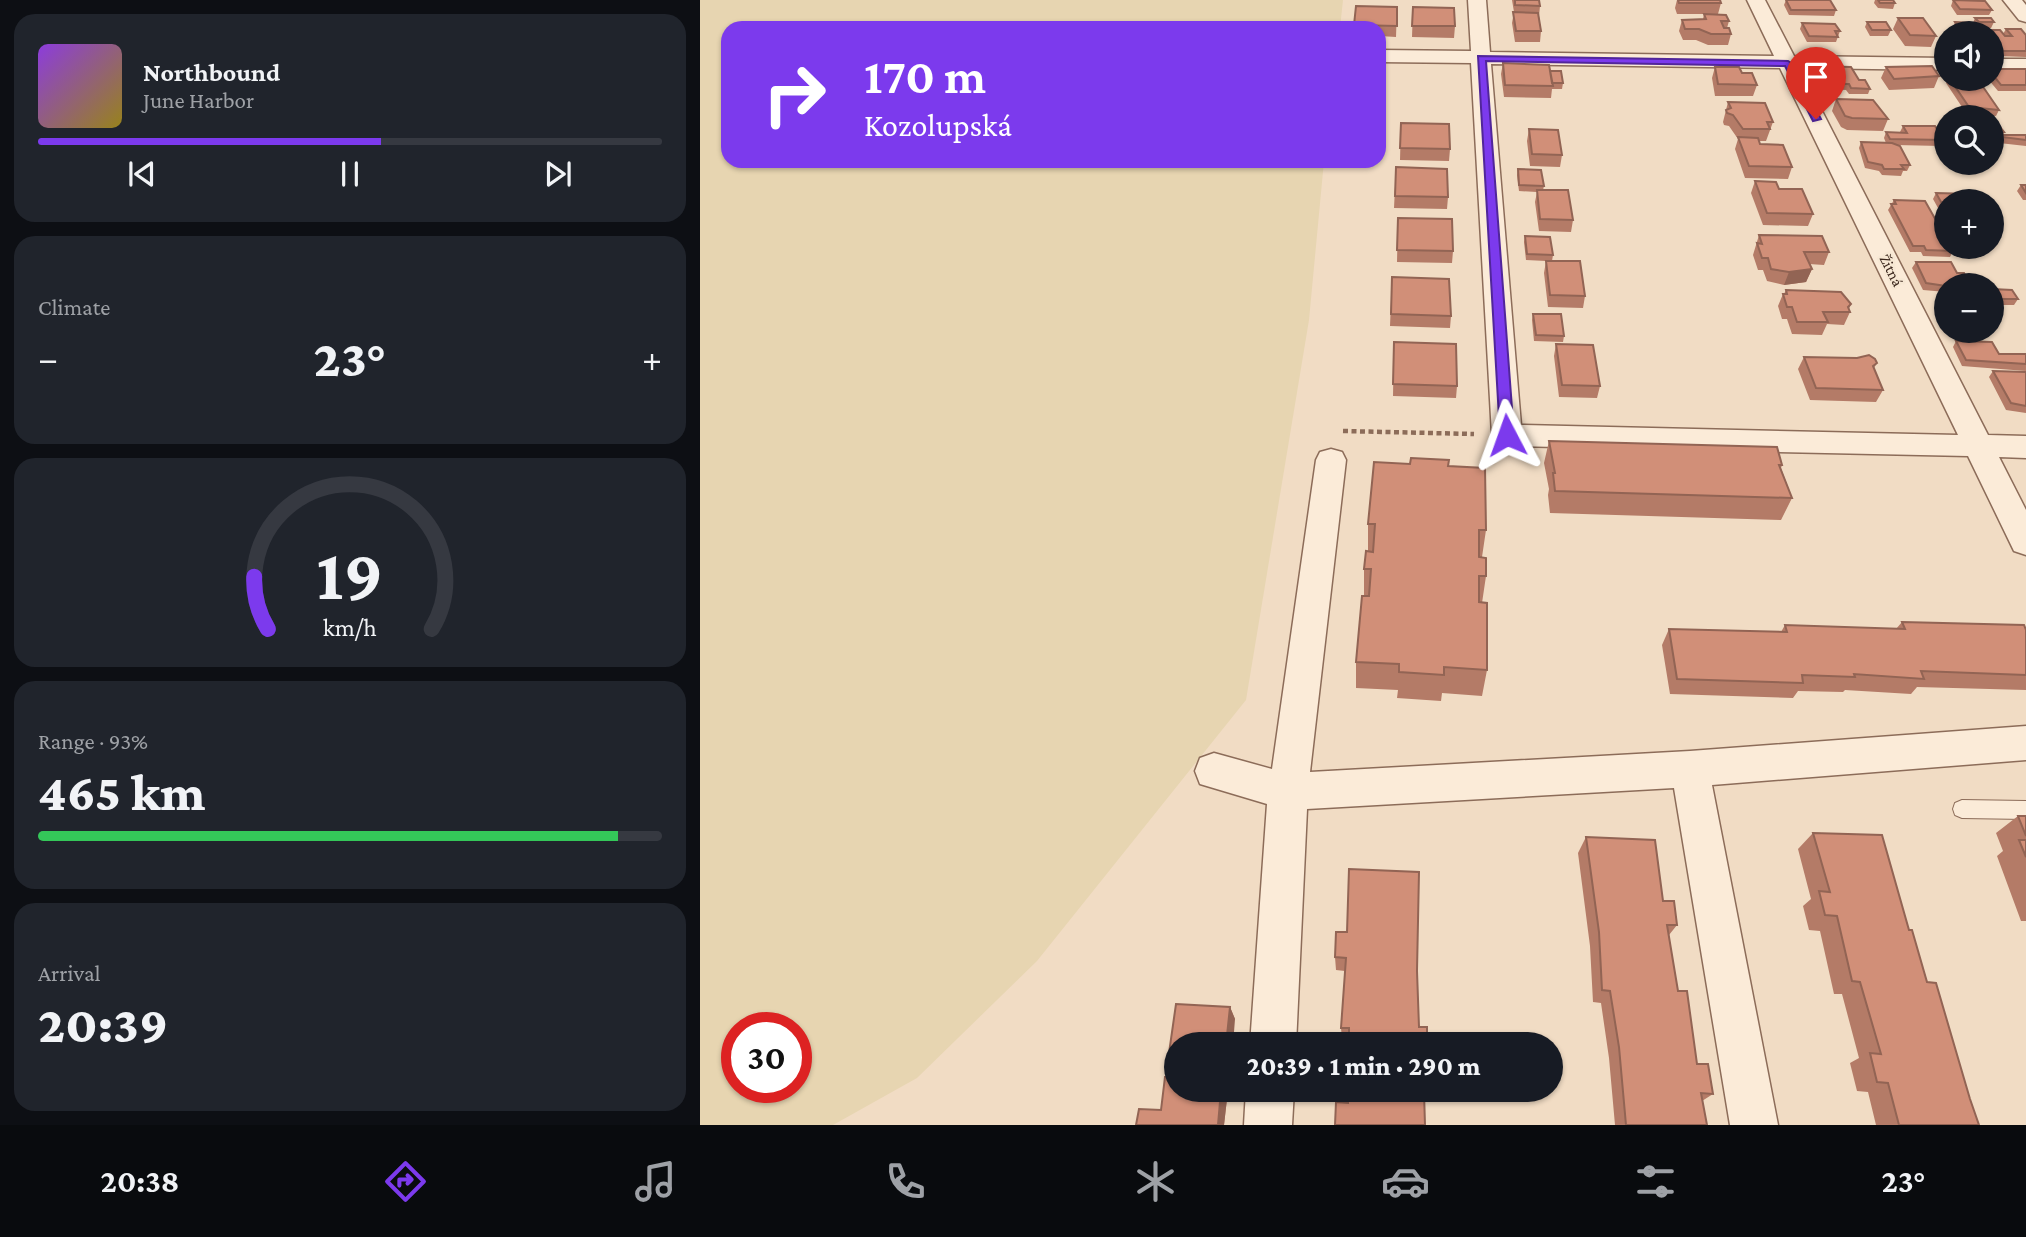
<!DOCTYPE html>
<meta charset="utf-8">
<style>
:root{--surface:#171b24;--page:#20242c;--text:#f1f3f6;--muted:#9ea1a6;--line:#363941;--accent:#7c3aed}
body{margin:0;font-family:"Crimson Pro",serif;background:var(--page);color:var(--text);height:100vh;display:flex;flex-direction:column;font-size:26px;white-space:nowrap}
*{box-sizing:border-box;margin:0}
p{font-size:23px;color:var(--muted)}
.icon{flex:none;width:38px;height:38px;fill:none;stroke:currentColor;stroke-width:2;stroke-linecap:round;stroke-linejoin:round}
.map{position:relative;flex:1;overflow:hidden}
.panel{display:flex;flex-direction:column;gap:14px;padding:14px;background:#0d0f14;width:700px}
.panel>*{flex:none}
.hud{position:absolute;left:21px;top:21px;width:665px;height:147px;border-radius:21px;box-shadow:0 2px 5px #0004;background:#7c3aed;color:#fff;overflow:hidden}
.tools{position:absolute;left:1234px;top:21px;display:grid;gap:14px}
.tools a{display:grid;place-items:center;width:70px;height:70px;border-radius:50%;background:var(--surface);box-shadow:0 2px 5px #0004;font-size:35px}
.speed{position:absolute;left:21px;top:1012px;display:flex;gap:14px;font-size:35px;font-weight:700;text-align:center}
.speed>*{display:grid;place-content:center;width:91px;height:91px;border-radius:50%;background:var(--surface);box-shadow:0 2px 5px #0004;line-height:1}
.speed .limit{border:10px solid #d22;background:#fff;color:#111}
.pin{position:absolute;display:grid;place-items:center;width:60px;height:60px;color:#fff;margin:-72px -30px;border-radius:50% 50% 50% 0;rotate:-45deg;box-shadow:0 0 7px #0007}
.pin .icon{rotate:45deg}
.me{position:absolute;width:77px;margin:-38px;rotate:356deg;stroke-linejoin:round;filter:drop-shadow(0 0 5px #0008)}
.turn{display:flex;align-items:center;gap:24px;height:147px;padding:0 28px;font-size:32px}
.turn .icon{width:91px;height:91px;stroke-width:2.5}
.turn b{display:block;font-size:49px;line-height:60px}
.big{font-size:52px;font-weight:800;line-height:1.1}
.panel .widget{flex:1;display:flex;flex-direction:column;justify-content:center;gap:10px;min-width:0;padding:0 24px;border-radius:21px;background:var(--page)}
.panel .dial{align-items:center;gap:0}
.dial svg{height:182px;overflow:visible;fill:none;stroke:var(--line);stroke-width:7;stroke-linecap:round;text-anchor:middle}
.dial text{fill:var(--text);stroke:none}
.song{display:flex;align-items:center;gap:21px}
.cover{width:84px;height:84px;border-radius:10px;background:linear-gradient(135deg,hsl(270 70% 55%),hsl(50 70% 35%))}
.played{height:7px;border-radius:4px;background:linear-gradient(90deg,var(--accent) 55%,var(--line) 55%)}
.keys{display:flex;justify-content:space-around;direction:ltr}
.heat{display:flex;justify-content:space-between;align-items:center;font-size:38px;direction:ltr}
.charge{height:10px;border-radius:5px;background:linear-gradient(90deg,#34c759 93%,var(--line) 0)}
.trip{position:absolute;left:464px;top:1032px;width:399px;height:70px;border-radius:35px;background:var(--surface);box-shadow:0 2px 5px #0004;font-weight:800;line-height:70px;text-align:center}
.dock{display:flex;height:112px;justify-content:space-around;align-items:center;background:#090b0e;color:var(--muted)}
.dock .icon{width:49px;height:49px}
.dock .active{color:var(--accent)}
.dock b{font-size:32px;color:var(--text)}
main{display:flex;flex:1;min-height:0}
.map>svg:first-child{display:block}
.farmland{fill:#e7d5b1;fill-rule:evenodd}
.lines{fill:none;stroke-linecap:round;stroke-linejoin:round}
.lane-casing{stroke:#8c6c59;stroke-width:2}
.street-casing{stroke:#8c6c59;stroke-width:3}
.path{stroke:#8c6c59;stroke-width:4.5;stroke-dasharray:5 3.5;stroke-linecap:butt}
.lane{fill:#fbebd8;fill-rule:evenodd}
.street{fill:#fbebd8;fill-rule:evenodd}
.wall{fill:#b47b67}
.shaded-wall{fill:#926454}
.building{fill:#d18f78;stroke:#926454;stroke-width:2}
.route{fill:#7c3aed;stroke:#51269a;stroke-width:2}
.labels{text-anchor:middle;stroke-width:5;stroke-linejoin:round;paint-order:stroke}
.far-street-label{font-size:16px;fill:#3c281e;stroke:#f7e8d4}
</style>
<main>
<section class="panel">
<div class="widget">
<div class="song"><i class="cover"></i><div><b>Northbound</b><p>June Harbor</p></div></div>
<div class="played"></div>
<div class="keys"><svg class="icon" aria-label="previous" viewBox="0 0 24 24"><path d="M18 5L8 12l10 7zM5 5v14"/></svg><svg class="icon" aria-label="pause" viewBox="0 0 24 24"><path d="M8 5v14M16 5v14"/></svg><svg class="icon" aria-label="next" viewBox="0 0 24 24"><path d="M6 5l10 7-10 7zM19 5v14"/></svg></div>
</div>
<div class="widget"><p>Climate</p>
<div class="heat"><a>−</a><b class="big">23°</b><a>+</a></div>
</div>
<div class="widget dial"><svg viewBox="0 0 100 80">
<path d="M14 69A42 42 0 1 1 86 69"/>
<path d="M14 69A42 42 0 0 1 8 46" stroke="#7c3aed"/>
<text x="50" y="56" font-size="32" font-weight="700">19</text>
<text x="50" y="72" font-size="11">km/h</text>
</svg></div>
<div class="widget"><p>Range · 93%</p><b class="big">465 km</b><div class="charge"></div></div>
<div class="widget"><p>Arrival</p><b class="big">20:39</b></div>
</section>
<div class="map">
<svg width="1326" height="1125" viewBox="0 0 1326 1125">
<rect width="100%" height="100%" fill="#f1dcc4"/>
<path class="farmland" d="M0 0H643L640 28H28V161H624L609 320 546 700 337 961 217 1078 133 1125H0ZM37 1027H96V1087H37Z"/>
<g class="lines">
<g class="lane-casing">
<path id="lane" d="M1262 800 1326 801V819L1262 818 1255 815 1253 809 1255 803Z"/>
</g>
<g class="street-casing">
<path id="street" d="M768 0H786L790 52 1074 56 1047 0H1065L1094 56 1246 58V70L1100 68 1288 435 1326 436V458L1299 457 1326 510V555L1314 551 1268 456 807 446 796 442 792 435 771 63 679 62V50L771 51ZM791 64 1080 68 1258 435 821 425Z
M1303 0H1322L1326 5V22L1319 20Z
M1292 59H1326V71H1292Z
M631 449 642 452 646 460 610 772 990 751 1326 726V760L1012 785 1078 1125H1030L974 788 607 809 596 1045H550L567 804 500 784 495 771 500 758 514 753 572 769 616 460 620 452Z
M546 1090H594L592 1125H544Z"/>
</g>
<path class="path" d="M643 431 774 434"/>
<use href="#lane" class="lane"/>
<use href="#street" class="street"/>
</g>
<path class="wall" d="M812 0H839L840 6 839 16 841 31 840 42H815L812 23 814 12Z
M977 0H1020L1021 3 1018 14H977L975 8Z
M1086 0 1136 10 1134 16 1089 15 1084 5Z
M1175 0H1193L1195 3 1193 9 1178 8 1174 3Z
M1253 0 1292 10 1289 15H1257L1251 6Z
M656 6 697 7 696 37 679 36V28H654Z
M713 7 755 26 754 38 712 37Z
M1004 14 1029 21 1027 28 1031 34 1028 45H1008L996 40H983L979 31 982 20 1003 19Z
M1198 18 1236 36 1231 47 1205 46 1193 29Z
M1275 18 1294 22 1291 28H1278L1276 33H1256L1253 28 1255 22 1273 23Z
M1167 22 1191 30 1188 36H1170L1165 27Z
M1102 23 1140 31 1136 42H1107L1100 29Z
M1306 29 1326 35V57L1299 56 1292 49V33H1279L1281 30 1303 34Z
M803 63 850 71 863 83 862 89H852L851 98 804 97 801 74Z
M1114 66 1159 80 1170 89 1168 94H1149L1146 90 1121 89 1112 72Z
M1015 67 1042 73 1057 85 1053 96H1015L1012 78Z
M1186 67 1239 76 1234 88 1189 90 1181 78Z
M1292 69H1326V91H1298L1288 79H1292Z
M1248 79H1250L1299 110 1296 116 1266 113 1246 83Z
M1136 99 1188 119 1183 131 1147 130 1141 127 1132 111Z
M1028 102 1073 122 1066 141H1059L1060 144 1092 167 1088 179 1045 178 1035 149 1038 139 1029 126 1024 125 1023 122Z
M701 123 750 149 749 161 700 160Z
M1292 123 1304 132 1303 135H1326V146L1299 143 1301 138H1292Z
M1203 126 1244 140 1241 146 1196 145 1210 165 1207 171H1203L1201 176 1182 175 1179 171 1165 168 1159 148 1161 142 1186 143 1184 138 1186 132 1201 133 1200 132Z
M829 129 862 155 860 167 830 166 827 141Z
M696 167 748 197 747 209 694 208Z
M818 169 844 186 843 190 873 220 871 232 839 231 835 202 837 192 819 191 817 175Z
M1055 181 1079 189 1113 214 1108 226 1063 225 1051 193Z
M1321 185H1326V200H1323L1317 191Z
M1236 193 1246 201V208H1238L1233 199Z
M1194 200 1253 251 1250 257 1223 256 1221 252H1210L1188 210Z
M698 218 753 251 752 263 697 262Z
M1059 235 1129 252 1124 265 1109 264 1112 269 1106 282 1084 285 1067 281 1063 270H1058L1053 255Z
M825 236 853 255 852 261 885 296 883 308 848 307 844 273 846 261 826 260 824 242Z
M1216 262 1257 273 1270 283 1269 285H1246V292L1223 290 1212 268Z
M692 277 751 316 750 328 690 326Z
M1292 289 1318 299 1314 305H1292Z
M1086 290 1151 304 1149 309 1150 312 1144 325 1127 324 1122 335 1092 334 1087 319H1082L1078 306 1083 294H1084Z
M833 314 864 336 863 342 834 341 832 320Z
M1256 341 1299 354H1326V371L1262 366 1253 347Z
M694 342 757 386 756 398 693 396Z
M856 344 900 386 897 398 859 397 854 356Z
M1104 357 1177 363 1174 368 1183 390 1176 402 1110 400 1098 369Z
M1293 371 1326 372V413L1306 410 1289 377Z
M849 441 1082 465 1081 468 1092 498 1081 520 850 513 848 495 849 489 844 463Z
M748 466 786 530 782 557 786 576 782 603 787 670 782 696 742 693 741 701 697 698 698 690 656 688V662L664 596V569L668 551V524Z
M1202 622 1326 630V690L1217 687 1211 694 1145 690 1143 692 1098 691 1093 698 970 694 962 645 969 629 1081 632 1085 625 1196 629Z
M1318 816H1326V921H1321L1297 856 1303 851 1296 833Z
M1113 833 1209 930 1279 1125H1176L1168 1092 1157 1091 1150 1063 1159 1058 1142 994H1134L1120 931 1109 930 1103 906 1111 899 1098 849Z
M886 837 963 901 977 925 969 935 978 991 997 1064 1013 1094 1002 1101 1007 1125H915L909 1058 901 1003 893 1002 890 946 878 853Z
M636 932 717 971 719 1027 649 1039H642L641 1028 645 971 636 970 635 957Z
M530 1007 535 1019 476 1090H528L524 1125 461 1110 473 1077 474 1068 468 1060Z"/>
<path class="shaded-wall" d="M1112 269 1106 282 1084 285 1089 272Z
M530 1007 535 1019 533 1045H526Z
M521 1090H528L524 1125H518Z"/>
<path class="building" d="M815 0H839L840 6 815 5Z
M978 0H1020L1021 3H979Z
M1086 0H1130L1136 10H1091Z
M1178 0H1193L1195 3H1180Z
M1253 0 1285 1 1292 10 1260 9Z
M656 6 697 7V26L654 25Z
M713 7 754 8 755 26H712Z
M813 12 838 13 841 31H816Z
M1004 14 1026 15 1029 21H1021L1024 28H1029L1031 34H1011L999 29H985L982 20 1006 19Z
M1198 18H1223L1236 36 1210 35Z
M1275 18H1291L1294 22H1279Z
M1167 22H1186L1191 30H1172Z
M1255 22 1274 23 1278 28H1259Z
M1102 23 1135 24 1140 31H1135L1138 37 1109 36Z
M1306 29H1321L1326 35V51H1302L1292 40V33H1284L1281 30H1300L1305 36H1312Z
M803 63 849 65 853 86 805 85Z
M1114 66 1151 67 1159 80H1165L1170 89 1151 88 1149 84H1123Z
M1232 66 1239 76 1194 79 1186 67Z
M1015 67H1039L1042 73H1052L1057 85 1018 84Z
M1292 69H1326V85H1301L1292 74Z
M850 71H861L863 83H852Z
M1250 79H1274L1279 81 1299 110 1269 107Z
M1136 99 1173 100 1188 119 1152 118 1145 116Z
M1028 102 1065 103 1073 122H1067L1070 129H1043L1033 115 1027 113 1026 110 1031 108Z
M701 123 749 124 750 149 700 148Z
M1292 123H1297L1304 132H1292Z
M1203 126H1235L1244 140 1190 139 1186 132 1207 133Z
M829 129 858 130 862 155 832 154Z
M1303 135H1326V140L1302 137Z
M1038 137 1058 138 1060 144 1083 145 1092 167 1049 166Z
M1161 142 1192 143 1200 146 1210 165H1201L1204 169H1184L1182 165 1168 162Z
M696 167 747 169 748 197 695 196Z
M818 169 841 170 844 186 819 185Z
M1055 181 1076 182 1079 189H1102L1113 214 1067 213Z
M1321 185H1326V193Z
M837 190H868L873 220 840 219Z
M1236 193 1272 194 1277 201 1241 202Z
M1194 200 1225 201 1246 238V247H1251L1253 251 1226 250 1224 246H1213L1191 204H1196Z
M698 218 752 219 753 251 697 250Z
M1059 235 1122 236 1129 252H1104L1112 269 1089 272 1071 269 1068 258H1062L1057 243 1062 244Z
M825 236 850 237 853 255 827 254Z
M846 261H880L885 296 850 295Z
M1216 262H1251L1257 273H1264L1270 283H1263L1264 285 1246 286 1226 283Z
M692 277 749 279 751 316 691 314Z
M1292 289 1312 290 1318 299H1292Z
M1086 290 1141 292 1151 304 1148 307 1150 312H1123L1128 322H1097L1092 307H1087L1083 294H1087Z
M833 314H861L864 336 836 335Z
M1256 341 1292 342 1299 354H1326V364L1266 360Z
M694 342 756 344 757 386 693 384Z
M856 344 893 345 900 386 862 385Z
M1169 355 1175 359 1177 363 1173 366 1183 390 1116 388 1104 357 1157 358Z
M1293 371 1326 372V406L1311 403Z
M849 441 1077 447 1082 465H1079L1092 498 855 491 853 473H855Z
M711 458 749 460 748 466 785 468 786 530H779V557L786 558V576H779V602L787 603V670L744 667V675L699 672V664L656 662 662 596H669L671 569H664L666 551 673 552 675 524H668L674 462 710 464Z
M1202 622 1324 625 1326 630V675L1221 671 1224 679 1154 674 1155 677 1102 675 1103 683 977 679 969 629 1087 632 1085 625 1205 629Z
M1318 816H1326V836Z
M1113 833 1182 835 1209 930H1212L1227 982 1236 983 1270 1099 1279 1125H1199L1188 1083 1177 1082 1170 1053 1181 1054 1160 982 1152 981 1137 916 1125 915 1119 891 1130 892Z
M886 837 955 840 963 901H974L977 925H967L978 991H987L997 1064H1008L1013 1094 1001 1093 1007 1125H926L919 1047 910 991 902 990 899 932Z
M1319 840H1326V857Z
M649 869 719 872 717 971 719 1027H727V1045H649V1028H641L646 958 635 957 636 932H647Z
M476 1004 530 1007 526 1045H476V1090H521L518 1125H436L439 1109 461 1110 465 1077H473L475 1059 468 1060Z
M648 1090H727V1092H724L725 1125H635L636 1102 648 1103Z"/>
<path class="route" d="M778 56 1088 61 1093 64 1121 119 1113 121 1085 66 786 61 814 435 807 440 800 435Z"/>
<g class="labels">
<g class="far-street-label">
<text transform="translate(1192 270) rotate(63)" y="6">Žitná</text>
</g>
</g>
</svg>
<div class="tools">
<a><svg class="icon" aria-label="sound" viewBox="0 0 24 24"><path d="M4 9h4l5-4v14l-5-4H4zM17 9q2 3 0 6"/></svg></a>
<a><svg class="icon" aria-label="search" viewBox="0 0 24 24"><circle cx="10" cy="10" r="6"/><path d="M15 15l6 6"/></svg></a>
<a>+</a>
<a>−</a>
</div>
<div class="speed"><div class="limit">30</div></div>
<div class="pin" style="left:1116px;top:119px;background:#d93025"><svg class="icon" aria-label="arrive" viewBox="0 0 24 24"><path d="M6 21V4h12l-3 4 3 4H6"/></svg></div>
<svg class="me" style="left:807px;top:435px" viewBox="-20 -20 40 40"><path d="M0-17L14 15 0 8-14 15z" fill="#7c3aed" stroke="#fff" stroke-width="4"/></svg>
<div class="trip">20:39 · 1 min · 290 m</div>
<div class="hud">
<div class="turn"><svg class="icon" aria-label="right" viewBox="0 0 24 24"><path d="M7 20v-9h11M14 6l5 5-5 5"/></svg><div><b>170 m</b>Kozolupská</div></div>
</div>
</div>
</main>
<nav class="dock">
<b>20:38</b>
<svg class="icon active" aria-label="directions" viewBox="0 0 24 24"><path d="M12 3l9 9-9 9-9-9zM9 14v-3h6M13 9l2 2-2 2"/></svg>
<svg class="icon" aria-label="music" viewBox="0 0 24 24"><path d="M9 18V5l10-2v13"/><circle cx="6" cy="18" r="3"/><circle cx="16" cy="16" r="3"/></svg>
<svg class="icon" aria-label="phone" viewBox="0 0 24 24"><path d="M5 4h4l2 5-3 2q2 4 5 5l2-3 5 2v4C11 20 4 13 5 4z"/></svg>
<svg class="icon" aria-label="climate" viewBox="0 0 24 24"><path d="M12 3v18M4 7l16 10M4 17L20 7"/></svg>
<svg class="icon" aria-label="car" viewBox="0 0 24 24"><path d="M5 17H2v-5l4-1 3-4h7l3 4 3 1v5h-3M9 17h6M6 11h13"/><circle cx="7" cy="17" r="2"/><circle cx="17" cy="17" r="2"/></svg>
<svg class="icon" aria-label="filters" viewBox="0 0 24 24"><path d="M4 7h16M4 17h16"/><circle cx="9" cy="7" r="2"/><circle cx="15" cy="17" r="2"/></svg>
<b>23°</b>
</nav>
